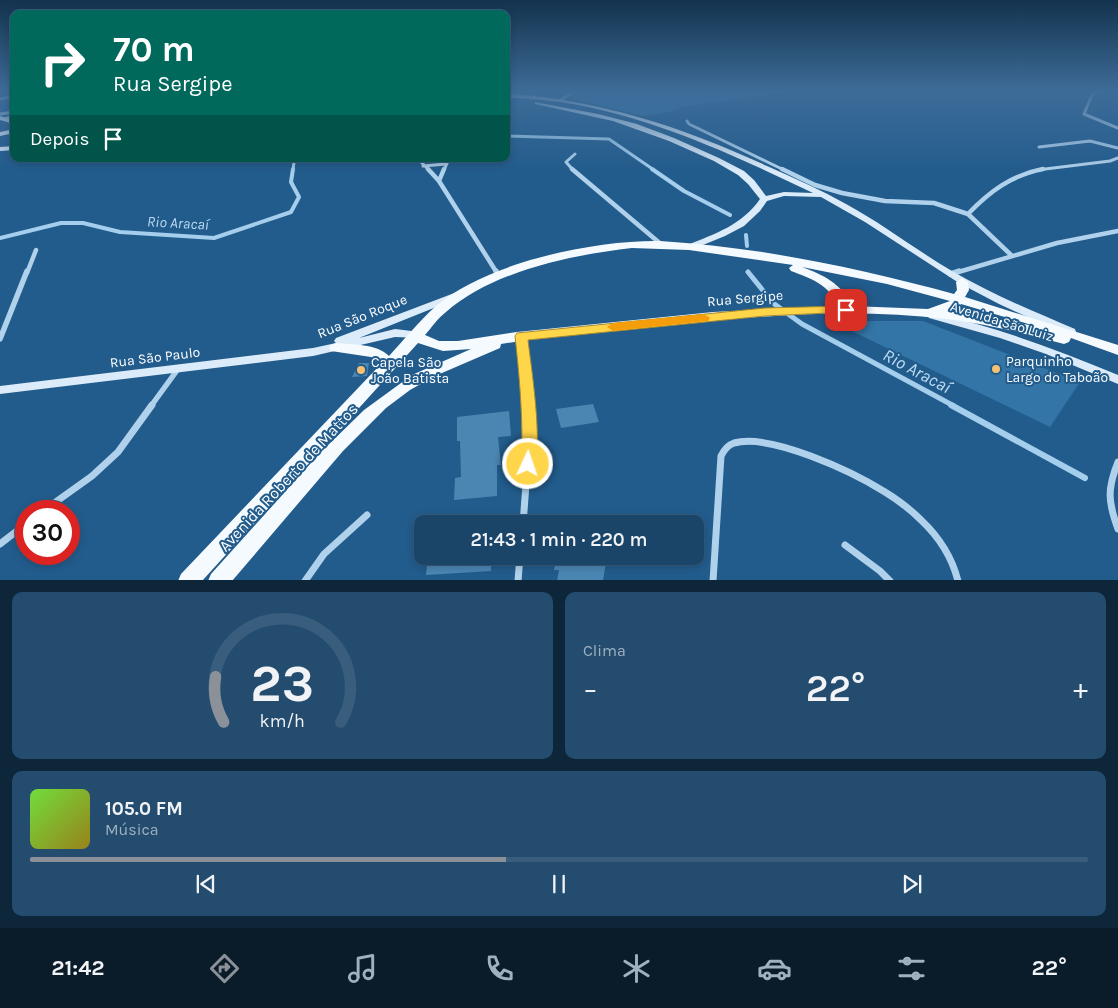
<!DOCTYPE html>
<html lang="pt">
<meta charset="utf-8">
<style>
:root{--surface:#1a4569;--page:#234c6f;--text:#f1f3f6;--muted:#9fb1c0;--line:#385d7d;--accent:#8c9099}
body{margin:0;font-family:Karla,sans-serif;background:var(--page);color:var(--text);height:100vh;display:flex;flex-direction:column;font-size:19px;white-space:nowrap}
*{box-sizing:border-box;margin:0}
p{font-size:16px;color:var(--muted)}
.icon{flex:none;width:28px;height:28px;fill:none;stroke:currentColor;stroke-width:2;stroke-linecap:round;stroke-linejoin:round}
.map{position:relative;height:580px;overflow:hidden}
.drawer{display:flex;flex-direction:column;gap:12px;padding:12px;background:#0e263a;flex:1}
.drawer>*{flex:none}
.top-card{position:absolute;left:10px;top:10px;width:500px;height:152px;border-radius:10px;box-shadow:0 2px 8px #0003,0 0 0 1px var(--line);background:#00695c;color:#fff;overflow:hidden}
.speed{position:absolute;left:15px;top:500px;display:flex;gap:10px;font-size:25px;font-weight:700;text-align:center}
.speed>*{display:grid;place-content:center;width:65px;height:65px;border-radius:50%;background:var(--surface);box-shadow:0 2px 8px #0003,0 0 0 1px var(--line);line-height:1}
.speed .limit{border:8px solid #d22;background:#fff;color:#111}
.pin{position:absolute;display:grid;place-items:center;width:42px;height:42px;color:#fff;margin:-21px;border-radius:10px;box-shadow:0 2px 8px #0006}
.me{position:absolute;width:55px;margin:-28px;rotate:3deg;stroke-linejoin:round;filter:drop-shadow(0 0 4px #0008)}
.turn{display:flex;align-items:center;gap:18px;height:105px;padding:0 20px;font-size:22px}
.turn .icon{width:65px;height:65px;stroke-width:2.5}
.turn b{display:block;font-size:35px;line-height:42px}
.then{display:flex;align-items:center;height:48px;padding:0 20px;background:#0003;gap:10px;font-size:19px}
.big{font-size:38px;font-weight:600;line-height:1.1}
.drawer .widget{flex:1;display:flex;flex-direction:column;justify-content:center;gap:8px;min-width:0;padding:0 18px;border-radius:10px;background:var(--page)}
.drawer .dial{align-items:center;gap:0}
.dial svg{height:130px;overflow:visible;fill:none;stroke:var(--line);stroke-width:7;stroke-linecap:round;text-anchor:middle}
.dial text{fill:var(--text);stroke:none}
.song{display:flex;align-items:center;gap:15px}
.cover{width:60px;height:60px;border-radius:8px;background:linear-gradient(135deg,hsl(100 70% 55%),hsl(50 70% 35%))}
.played{height:5px;border-radius:2px;background:linear-gradient(90deg,var(--accent) 45%,var(--line) 45%)}
.keys{display:flex;justify-content:space-around;direction:ltr}
.heat{display:flex;justify-content:space-between;align-items:center;font-size:28px;direction:ltr}
.drawer .tiles{flex:1;display:grid;gap:12px;grid-template-columns:1fr 1fr}
.widget:last-child{grid-column:span 2}
.trip{position:absolute;left:414px;top:515px;width:290px;height:50px;border-radius:10px;background:var(--surface);box-shadow:0 2px 8px #0003,0 0 0 1px var(--line);font-weight:600;line-height:50px;text-align:center}
.menu{display:flex;height:80px;justify-content:space-around;align-items:center;background:#0a1c2a;color:var(--muted)}
.menu .icon{width:35px;height:35px}
.menu .selected{color:var(--accent)}
.menu b{font-size:22px;color:var(--text)}
.map>svg:first-child{display:block}
.green{fill:#3375a7}
.lines{fill:none;stroke-linecap:round;stroke-linejoin:round}
.stream-far3{stroke:#a4ceec;stroke-width:3}
.stream-far2{stroke:#a4ceec;stroke-width:4}
.stream-far1{stroke:#a4ceec;stroke-width:5}
.stream{stroke:#a4ceec;stroke-width:6}
.building{fill:#4b86b3}
.minor-far3{stroke:#b0d1eb;stroke-width:3}
.minor-far2{stroke:#b0d1eb;stroke-width:4.5}
.minor-far1{stroke:#b0d1eb;stroke-width:5.5}
.minor{stroke:#b0d1eb;stroke-width:7}
.secondary{fill:#dbebf9;fill-rule:evenodd}
.primary{fill:#f5fafe;fill-rule:evenodd}
.route{fill:#ffd54a;stroke:#a68a30}
.slow{fill:#f59e0b}
.poi-dot{fill:#f7c172;stroke:#225c8c;stroke-width:2}
.labels{text-anchor:middle;stroke-width:4;stroke-linejoin:round;paint-order:stroke}
.street-label{font-size:14px;fill:#fff;stroke:#225c8c}
.poi-label{font-size:14px;fill:#fff;stroke:#225c8c;text-anchor:start}
.water-label{font-size:15px;font-style:italic;fill:#bcdbf2;stroke:#225c8c}
.near-street-label{font-size:16px;fill:#fff;stroke:#225c8c}
.near-water-label{font-size:18px;font-style:italic;fill:#bcdbf2;stroke:#225c8c}
</style>
<div class="map">
<svg width="1118" height="581" viewBox="0 0 1118 581">
<rect width="100%" height="100%" fill="#225c8c"/>
<path class="green" d="M579 91H797L688 106 668 112 643 116 572 99 573 94Z
M831 321H923L1080 382 1050 427Z"/>
<g class="lines">
<path class="stream-far3" d="M506 136 609 139 654 170
M293 170 294 162 300 159"/>
<path class="stream-far2" d="M652 169 684 191 730 215
M746 235 747 246
M0 238 61 223H83L120 232 214 238 291 212 299 197 291 182 293 169"/>
<path class="stream-far1" d="M748 272 773 303 802 324 954 406"/>
<path class="stream" d="M951 405 1085 478"/>
</g>
<path class="building" d="M359 363H369L367 376 352 377Z
M593 404 599 422 561 428 556 409Z
M509 411 511 436 498 437 501 465H497V496L454 500 455 478 461 477 460 441H457V417Z
M428 556H491V571L426 575Z
M557 556H607L603 581H557L559 570H554Z"/>
<g class="lines">
<path class="minor-far3" d="M1099 91 1092 95 1084 114 1118 128
M0 99 14 96
M561 100 575 91
M0 114 14 112
M4 119 14 116
M687 121 689 124 784 170
M1039 147 1090 141 1118 148
M418 159 429 170
M423 166 446 164
M444 170 449 159
M573 170 566 162 575 154
M1037 170 1110 161 1118 158"/>
<path class="minor-far2" d="M428 169 439 181 497 273
M572 169 662 245
M782 169 815 185 842 193 885 201 934 203 968 214
M439 181 444 169
M1011 255 968 214C990 191 1012 175 1043 169
M27 273 36 250
M955 273 1057 243 1118 231"/>
<path class="minor-far1" d="M496 271 498 275
M950 274 959 271
M521 336 528 406
M0 339 27 271
M151 406 178 369"/>
<path class="minor" d="M1118 462C1107 489 1108 502 1118 529
M43 511 92 476 118 452 152 405
M523 524 529 445 528 405
M0 544 26 524
M845 545 880 571 890 581
M305 581 324 554 367 515
M518 581 520 556
M713 581 721 456C724 450 728 445 734 443 771 433 853 472 885 492 898 500 910 509 921 520 939 537 952 557 958 581"/>
<path class="secondary" d="M506 93C603 101 680 126 767 166 794 178 821 190 846 204 883 224 916 250 952 271 991 294 1033 311 1075 329L1076 332 1071 336 1067 335 999 304 959 283 865 222 821 197 784 196 767 201 760 211 744 226 725 236 693 249H687L685 247 687 245C715 234 742 225 760 199L748 184 738 175 714 161 669 141 613 121 535 104V102L598 114 637 124 674 138 719 158 744 171 754 180 766 196 784 192 813 193C738 157 661 121 578 105 554 100 530 99 506 97Z
M0 116 14 120V124L0 120Z
M14 129V133L0 136V132Z
M14 146V150L0 151V147Z
M457 292 461 293 462 295 461 297 359 338 395 329 420 332 421 335 420 338 395 337 313 356 0 394V386L313 348 336 343 334 341 336 338Z
M933 313C997 327 1058 350 1118 375V384L1046 354 1000 338 929 318 928 316Z"/>
<path class="primary" d="M660 241C759 247 859 268 954 294L957 290 956 282 962 278 968 282 969 290 965 297 1118 345V355L1071 338 1069 342 1064 344C1025 333 986 324 946 319 847 307 746 317 648 327 599 332 550 336 501 344L500 348 435 376 410 390 386 408 343 451 232 581H208L211 574 320 453 364 410 412 375 471 349 443 351 418 343 202 581H178L181 574 380 365 371 357 331 351 329 348 331 345 336 343C353 345 376 343 389 356 404 340 419 321 436 306 488 262 594 240 660 241ZM632 248 689 250 793 265 789 268 791 271C810 278 830 285 838 306L713 312 517 332 458 341H439L425 335C432 327 438 318 446 312 493 271 571 255 632 248ZM802 267 887 284 950 301 928 309 851 306C842 283 823 275 802 267ZM961 304 1035 326 947 311 959 308Z"/>
</g>
<linearGradient id="sky" x2="0" y2="1"><stop stop-color="#13334d"/><stop offset="0.53" stop-color="#3e6c99"/><stop offset="1" stop-color="#3e6c99" stop-opacity="0"/></linearGradient>
<rect width="1118" height="172" fill="url(#sky)"/>
<path class="route" d="M846 306 852 310 850 312 765 316 528 340C531 366 544 448 533 469L528 471 522 469C518 461 522 451 522 442 522 407 519 372 515 336L517 333 765 308Z"/>
<path class="slow" d="M704 314 710 318 708 321 613 331 607 327 613 323Z"/>
<g class="poi-dot">
<circle cx="996" cy="369" r="5"/>
<circle cx="361" cy="370" r="5"/>
</g>
<g class="labels">
<g class="street-label">
<text transform="translate(745 298) rotate(-5)" y="5">Rua Sergipe</text>
<text transform="translate(362 316) rotate(-22)" y="5">Rua São Roque</text>
<text transform="translate(1002 321) rotate(17)" y="5">Avenida São Luiz</text>
<text transform="translate(155 357) rotate(-7)" y="5">Rua São Paulo</text>
</g>
<g class="poi-label">
<text x="1006" y="366">Parquinho<tspan x="1006" dy="16">Largo do Taboão</tspan></text>
<text x="371" y="367">Capela São<tspan x="371" dy="16">João Batista</tspan></text>
</g>
<g class="water-label">
<text transform="translate(178 223) rotate(3)" y="5">Rio Aracaí</text>
</g>
<g class="near-street-label">
<text transform="translate(288 477) rotate(-47)" y="6">Avenida Roberto de Mattos</text>
</g>
<g class="near-water-label">
<text transform="translate(917 371) rotate(28)" y="6">Rio Aracaí</text>
</g>
</g>
</svg>
<div class="speed"><div class="limit">30</div></div>
<div class="pin" style="left:846px;top:310px;background:#d93025"><svg class="icon" aria-label="arrive" viewBox="0 0 24 24"><path d="M6 21V4h12l-3 4 3 4H6"/></svg></div>
<svg class="me" style="left:528px;top:464px" viewBox="-20 -20 40 40"><circle r="17" fill="#ffd54a" stroke="#fff" stroke-width="3"/><path d="M0-11L8 9 0 5-8 9z" fill="#fff"/></svg>
<div class="trip">21:43 · 1 min · 220 m</div>
<div class="top-card">
<div class="turn"><svg class="icon" aria-label="right" viewBox="0 0 24 24"><path d="M7 20v-9h11M14 6l5 5-5 5"/></svg><div><b>70 m</b>Rua Sergipe</div></div>
<div class="then">Depois<svg class="icon" aria-label="arrive" viewBox="0 0 24 24"><path d="M6 21V4h12l-3 4 3 4H6"/></svg></div>
</div>
</div>
<section class="drawer">
<div class="tiles">
<div class="widget dial"><svg viewBox="0 0 100 80">
<path d="M14 69A42 42 0 1 1 86 69"/>
<path d="M14 69A42 42 0 0 1 9 41" stroke="#8c9099"/>
<text x="50" y="56" font-size="32" font-weight="700">23</text>
<text x="50" y="72" font-size="11">km/h</text>
</svg></div>
<div class="widget"><p>Clima</p>
<div class="heat"><a>−</a><b class="big">22°</b><a>+</a></div>
</div>
<div class="widget">
<div class="song"><i class="cover"></i><div><b>105.0 FM</b><p>Música</p></div></div>
<div class="played"></div>
<div class="keys"><svg class="icon" aria-label="previous" viewBox="0 0 24 24"><path d="M18 5L8 12l10 7zM5 5v14"/></svg><svg class="icon" aria-label="pause" viewBox="0 0 24 24"><path d="M8 5v14M16 5v14"/></svg><svg class="icon" aria-label="next" viewBox="0 0 24 24"><path d="M6 5l10 7-10 7zM19 5v14"/></svg></div>
</div>
</div>
</section>
<nav class="menu">
<b>21:42</b>
<svg class="icon selected" aria-label="directions" viewBox="0 0 24 24"><path d="M12 3l9 9-9 9-9-9zM9 14v-3h6M13 9l2 2-2 2"/></svg>
<svg class="icon" aria-label="music" viewBox="0 0 24 24"><path d="M9 18V5l10-2v13"/><circle cx="6" cy="18" r="3"/><circle cx="16" cy="16" r="3"/></svg>
<svg class="icon" aria-label="phone" viewBox="0 0 24 24"><path d="M5 4h4l2 5-3 2q2 4 5 5l2-3 5 2v4C11 20 4 13 5 4z"/></svg>
<svg class="icon" aria-label="climate" viewBox="0 0 24 24"><path d="M12 3v18M4 7l16 10M4 17L20 7"/></svg>
<svg class="icon" aria-label="car" viewBox="0 0 24 24"><path d="M5 17H2v-5l4-1 3-4h7l3 4 3 1v5h-3M9 17h6M6 11h13"/><circle cx="7" cy="17" r="2"/><circle cx="17" cy="17" r="2"/></svg>
<svg class="icon" aria-label="filters" viewBox="0 0 24 24"><path d="M4 7h16M4 17h16"/><circle cx="9" cy="7" r="2"/><circle cx="15" cy="17" r="2"/></svg>
<b>22°</b>
</nav>
